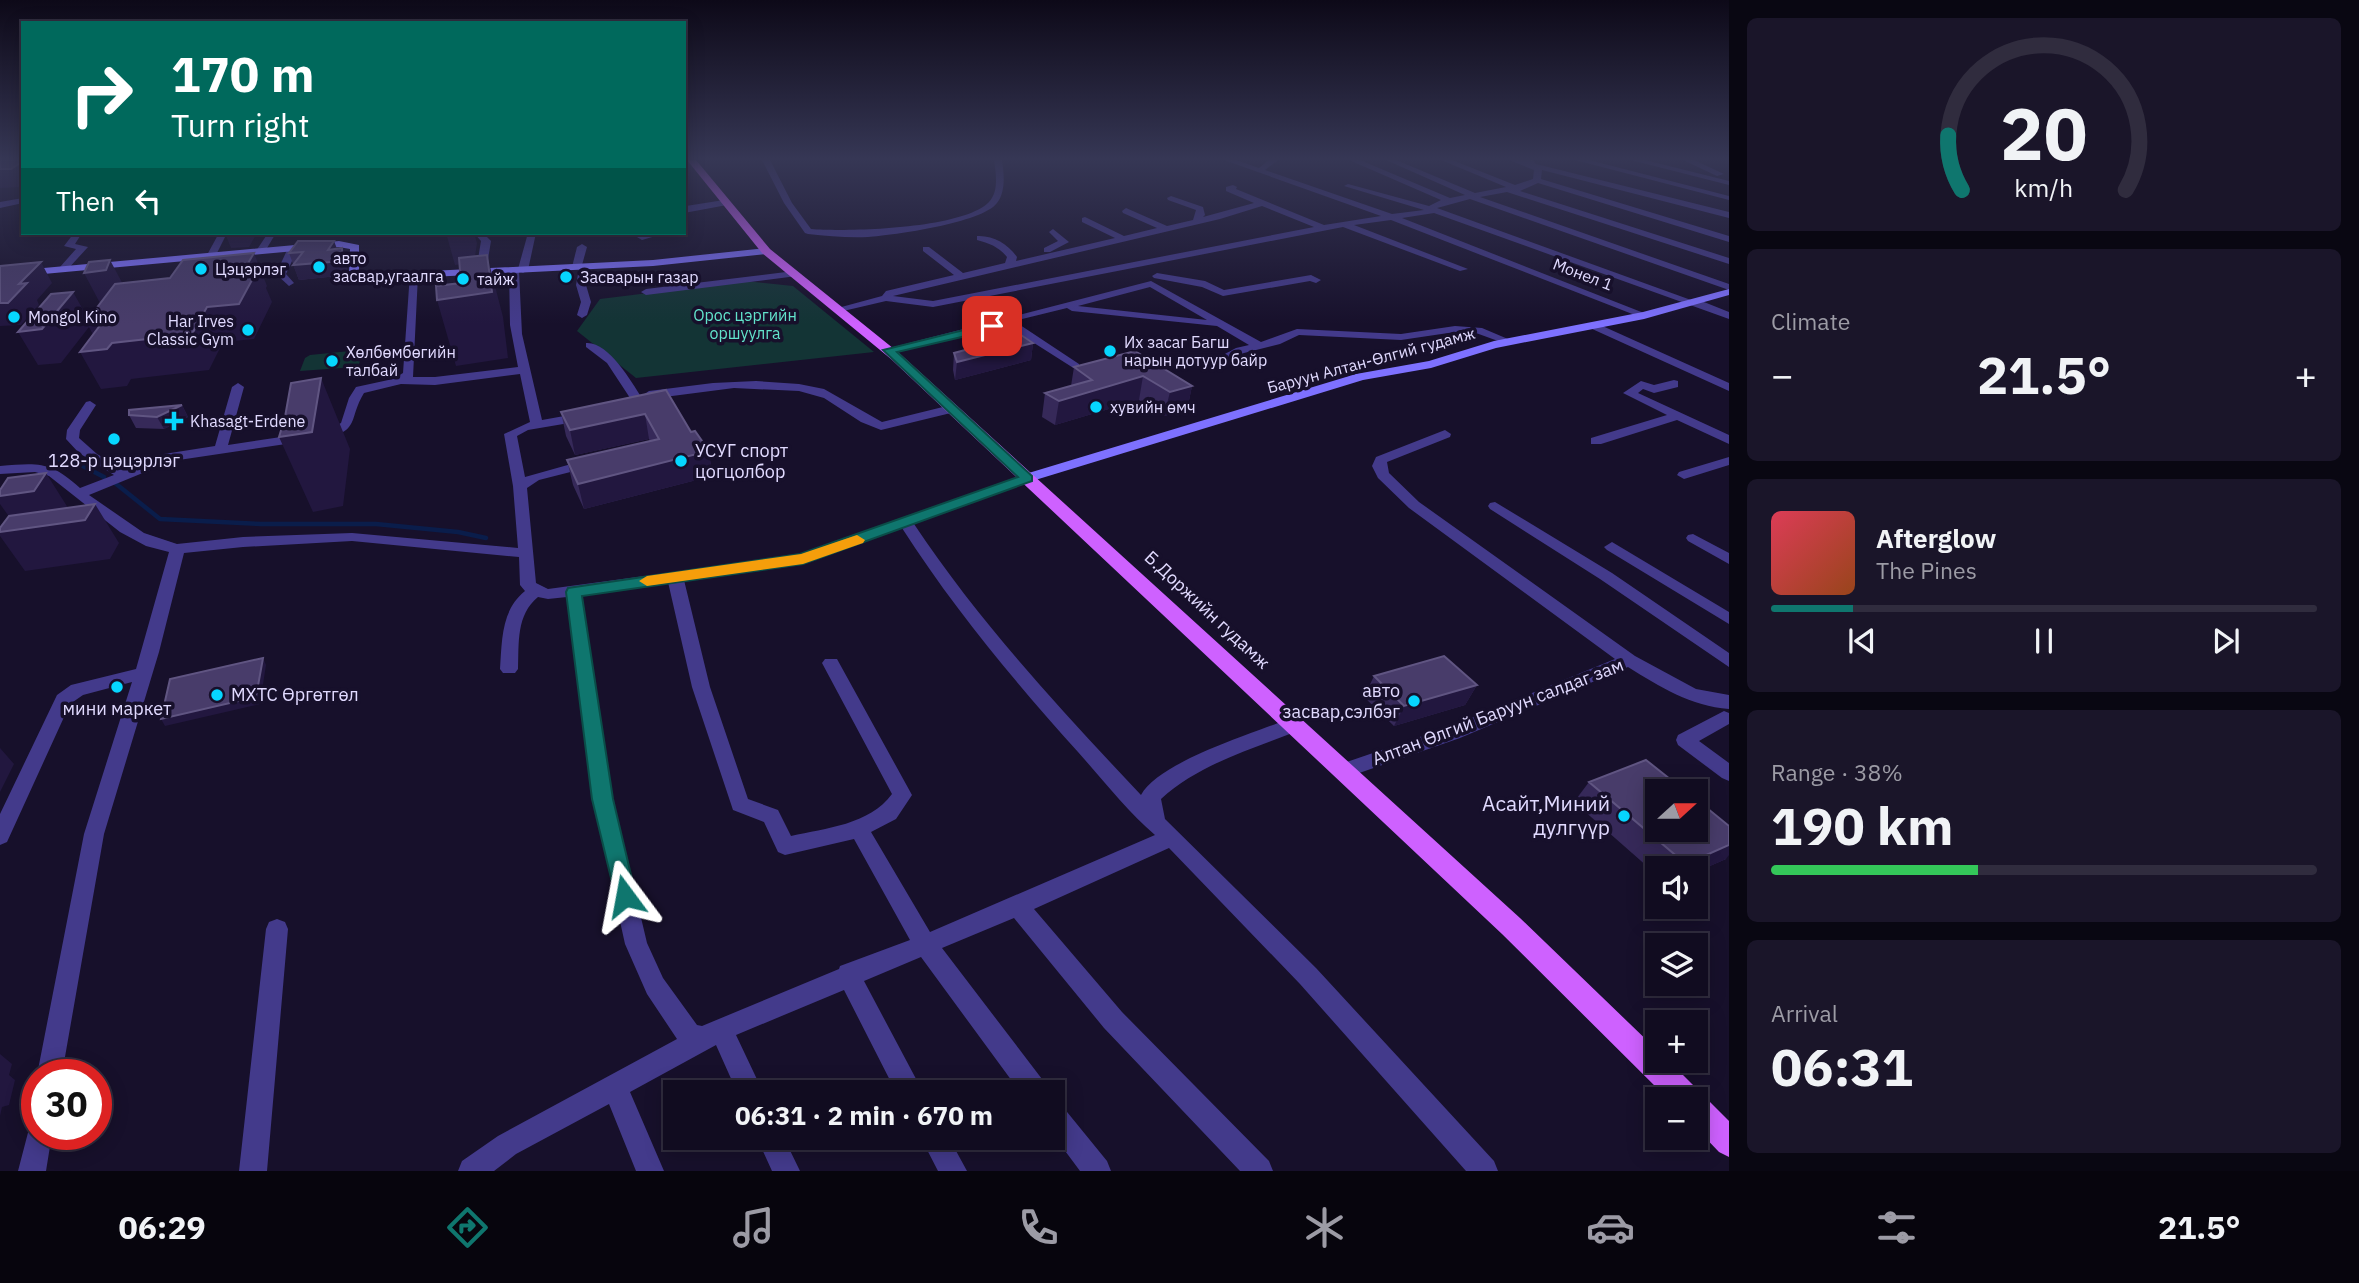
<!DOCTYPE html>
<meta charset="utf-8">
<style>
:root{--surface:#110c20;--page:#1a1529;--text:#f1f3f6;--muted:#9c9ba5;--line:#302c3e;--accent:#0f766e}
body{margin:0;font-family:"IBM Plex Sans",sans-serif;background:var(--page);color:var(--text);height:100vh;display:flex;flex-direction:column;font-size:26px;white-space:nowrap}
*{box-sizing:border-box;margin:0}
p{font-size:23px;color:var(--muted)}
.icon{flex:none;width:38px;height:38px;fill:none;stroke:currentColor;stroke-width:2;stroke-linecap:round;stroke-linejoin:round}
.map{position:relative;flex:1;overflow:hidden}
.side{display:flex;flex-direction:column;gap:18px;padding:18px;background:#090712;width:630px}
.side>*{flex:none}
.hud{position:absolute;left:21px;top:21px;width:665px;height:214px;border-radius:0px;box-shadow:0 4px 18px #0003,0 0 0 2px var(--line);background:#00695c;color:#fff;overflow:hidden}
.needle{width:46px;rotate:69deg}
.fabs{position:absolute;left:1645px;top:779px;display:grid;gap:14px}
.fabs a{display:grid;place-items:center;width:63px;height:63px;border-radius:0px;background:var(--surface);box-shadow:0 4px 18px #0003,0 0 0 2px var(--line);font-size:35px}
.speed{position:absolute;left:21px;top:1059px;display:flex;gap:14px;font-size:35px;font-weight:700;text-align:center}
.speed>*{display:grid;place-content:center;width:91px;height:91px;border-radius:50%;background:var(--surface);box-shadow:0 4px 18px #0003,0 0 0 2px var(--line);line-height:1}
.speed .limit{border:10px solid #d22;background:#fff;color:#111}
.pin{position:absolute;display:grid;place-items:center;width:60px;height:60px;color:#fff;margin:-30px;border-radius:14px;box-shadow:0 4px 10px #0006}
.me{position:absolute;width:77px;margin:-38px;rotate:347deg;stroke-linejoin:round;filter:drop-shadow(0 0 5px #0008)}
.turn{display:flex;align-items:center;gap:24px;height:147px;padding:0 35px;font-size:32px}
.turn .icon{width:91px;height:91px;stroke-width:2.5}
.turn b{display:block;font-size:49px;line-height:60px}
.then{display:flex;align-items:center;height:66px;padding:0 35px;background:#0003;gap:14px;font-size:26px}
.big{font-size:52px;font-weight:700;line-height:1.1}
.side .tile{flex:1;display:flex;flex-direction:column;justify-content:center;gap:10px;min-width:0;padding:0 24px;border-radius:10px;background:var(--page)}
.side .dial{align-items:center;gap:0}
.dial svg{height:182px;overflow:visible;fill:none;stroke:var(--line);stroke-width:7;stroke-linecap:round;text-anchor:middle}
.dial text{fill:var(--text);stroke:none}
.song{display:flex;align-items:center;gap:21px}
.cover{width:84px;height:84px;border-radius:10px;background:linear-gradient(135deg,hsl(350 70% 55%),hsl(20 70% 35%))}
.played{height:7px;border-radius:4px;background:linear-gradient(90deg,var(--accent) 15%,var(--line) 15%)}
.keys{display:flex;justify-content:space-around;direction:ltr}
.heat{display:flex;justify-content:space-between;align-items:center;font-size:38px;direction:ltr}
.charge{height:10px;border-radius:5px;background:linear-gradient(90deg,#34c759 38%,var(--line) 0)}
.trip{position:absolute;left:663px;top:1080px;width:402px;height:70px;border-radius:0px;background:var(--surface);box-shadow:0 4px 18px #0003,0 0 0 2px var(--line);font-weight:700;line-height:70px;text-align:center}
.tab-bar{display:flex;height:112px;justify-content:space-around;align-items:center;background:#07050d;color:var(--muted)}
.tab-bar .icon{width:49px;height:49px}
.tab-bar .current{color:var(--accent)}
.tab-bar b{font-size:32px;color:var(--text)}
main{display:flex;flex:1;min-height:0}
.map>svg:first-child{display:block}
.green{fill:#133435}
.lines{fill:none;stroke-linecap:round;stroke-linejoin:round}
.stream{stroke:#0a1d4b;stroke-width:4.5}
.street{fill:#433a8b;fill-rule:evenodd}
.secondary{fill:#7e71ff;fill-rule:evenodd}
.primary{fill:#ce61ff;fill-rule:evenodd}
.wall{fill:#362959}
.shaded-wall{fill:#22173f}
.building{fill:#483c6a;stroke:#605582;stroke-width:2}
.route{fill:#0f766e;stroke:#0a4d48;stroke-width:2}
.slow{fill:#f59e0b}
.poi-dot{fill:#06d6ff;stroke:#17102b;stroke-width:2.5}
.labels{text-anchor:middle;stroke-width:7;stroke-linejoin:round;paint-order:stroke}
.far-poi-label{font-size:16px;fill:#e1daff;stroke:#17102b;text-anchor:start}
.far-street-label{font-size:16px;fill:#e1daff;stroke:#17102b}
.far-park-label{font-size:16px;fill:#62e3cb;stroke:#17102b}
.poi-label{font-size:18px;fill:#e1daff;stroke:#17102b;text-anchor:start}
.street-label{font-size:18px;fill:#e1daff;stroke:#17102b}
.near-poi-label{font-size:21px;fill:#e1daff;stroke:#17102b;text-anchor:end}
</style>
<main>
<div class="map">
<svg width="1729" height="1171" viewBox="0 0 1729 1171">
<rect width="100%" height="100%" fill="#17102b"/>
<path class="green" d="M746 281 793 286 874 352 636 378 577 331 600 299Z
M360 350 363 352 359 364 355 367 300 371 305 358 310 355Z"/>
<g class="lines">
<path class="stream" d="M60 460 77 463 104 477
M115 483 160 519 261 524H376L458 532 486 538"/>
<path class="street" d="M762 160H770L792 203 811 229C847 232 963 229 989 202 999 192 996 173 994 160H1002C1004 174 1006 191 997 203 982 223 894 235 868 237 848 238 828 236 808 234L805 233 784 203Z
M1224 160H1236L1259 168 1269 160H1278L1265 170 1392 214 1424 210 1344 186 1348 184 1429 206 1441 200 1349 160H1360L1450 198 1465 195 1386 160H1396L1475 193 1506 187 1441 160H1452L1515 185 1533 179 1534 170 1509 160H1533L1536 164 1729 212V218L1542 170 1541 179 1729 236V242L1538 183 1520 191 1729 258V264L1507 192 1480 197 1729 284V290L1470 199 1437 208 1691 300H1699L1729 312V319L1434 213 1402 218 1649 315 1640 317 1391 220 1354 225 1468 269 1460 271 1343 227 933 307 886 301 839 312 834 309 882 296 886 291 954 275 923 251V247H929L963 273 1005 263 1007 257C999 247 989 243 977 240V236C993 235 1008 244 1017 257L1016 261 1115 238 1082 222V218L1085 217 1124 236 1157 228 1123 213 1122 211 1126 208 1167 226 1193 220 1196 210 1168 200 1167 198 1171 196 1203 207 1205 215 1203 217 1254 203 1226 191V187L1233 185 1237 187 1236 189 1324 225 1381 216ZM1262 206 1314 227 933 301 893 296 1220 219Z
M1575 160H1589L1729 196V200Z
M1631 160H1645L1729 181V185Z
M1683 160H1694L1724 174 1717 176Z
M23 198V203L0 208V202Z
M724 200 728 203 727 205 684 213 686 206Z
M1053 229 1069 242 1050 252H1044V248L1058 241 1049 232Z
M74 233H82L75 244 88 247 66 271H60V267L76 249 64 246Z
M219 233H227L215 257H209L207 255Z
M268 233H276L264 253H258L256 251Z
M474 233H483L491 241 486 271 481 274 476 271 481 241Z
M528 233H536L528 270 523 273 519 271 522 334 542 420 581 413 587 417 581 421 528 430 517 436 525 477 589 459 596 463 594 466 539 480 527 488 536 583 548 589 801 555 1022 475H1032L1034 478 1032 481 914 524C980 623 1060 709 1141 795 1159 762 1251 734 1286 720L1293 718 1300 720 1302 725 1300 730C1252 749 1199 764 1161 799L1165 819 1316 968 1494 1161 1498 1171H1466L1300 984 1169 848 1034 909 1122 1012 1269 1161 1273 1171H1240L1104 1028 1014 918 942 948 1045 1083 1049 1092H1020L921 957 864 981 923 1092H896L844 990 736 1035 763 1092H737L716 1045 630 1092 664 1171H636L609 1104 516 1154 494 1171H458L462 1161 498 1136 677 1039 647 994 625 944 593 799 567 597 548 599 538 597C516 615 519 643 518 669L515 673H503L500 669C502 641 501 610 525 591L520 585 519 557 352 541 243 547 184 553 159 652 104 834 62 1074 37 1075 84 834 132 682 83 695 70 704 7 842 0 845V814L57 695 71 685 136 669 169 552 146 546 120 532 49 476 35 472 0 474V466C39 463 50 461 80 488L114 475 79 453 66 439 67 430 86 402 90 401 96 405 80 430 79 438 97 454 125 470 164 454 215 446 232 387 238 383 244 387 228 445 301 434 307 438 306 441 172 461 89 495 144 533 177 544 243 537 352 533 518 548 513 486 504 434 530 422 520 374 435 385 401 384 364 393C348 419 361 431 323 439L317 435 341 423 349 398 356 387 393 379 403 373 410 273 418 275 413 377H435L518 367 510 325 509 270 514 267 518 269ZM902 528C954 609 1014 681 1078 752 1103 780 1127 811 1155 835L930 932 871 832 896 819 912 795 837 659H825L822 663 892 794C869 825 826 828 791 836L778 810 748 799 710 687 684 580 803 564ZM668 582 692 687 733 810 764 822 778 852 785 855 854 839 910 940 840 966 839 969 702 1026 697 1025 663 978 647 943 613 799 582 594Z
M650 233H666L642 240 637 237Z
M582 244 587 247 582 265 589 267V279L586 285 591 302 587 315 582 318 577 315 581 302 576 285 579 269 572 267 577 247Z
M293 245 298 248 286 274 294 283 289 286 276 274 288 248Z
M794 271 797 272V276L646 295 641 292 646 289Z
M1157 273 1205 281 1224 290 1311 275 1321 280 1316 283 1310 281 1223 296 1202 287 1154 278 1152 276Z
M1151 281 1261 342 1297 329 1401 334 1455 326 1482 328 1515 342 1509 345 1476 333 1455 332 1401 340 1299 335 1280 344 1244 353 1210 369 1206 368V364L1236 348 1249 345 1217 326 1072 311 1067 308 1014 321 1079 364V368L1075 369 1004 324 888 353 882 350ZM1150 287 1207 320 1078 306Z
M1590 324H1598L1729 383V391L1590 328Z
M586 343C608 341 631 381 642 398L640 401H632L607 363 586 347Z
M1674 380 1678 381V387L1654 393 1643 389 1638 393 1729 435V444L1677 420 1601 444H1591V438L1667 415 1623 393 1641 381 1654 385Z
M756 381 799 384 824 389 882 422 951 405 957 409 955 412 881 430 861 422 824 398 799 391 734 388 649 399 643 395 649 391 713 383Z
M1445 430 1451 434 1450 437 1387 462 1389 473 1419 502 1635 656 1696 689 1729 695V709C1691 706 1660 687 1628 667L1460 738 1342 779 1335 776 1332 771 1335 766 1446 728 1615 659 1409 508 1378 478 1372 466 1376 457Z
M1729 457V465L1684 479 1677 475 1679 472Z
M1495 502 1612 573 1729 653V667L1600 579 1490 509 1488 506 1490 503Z
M1693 534 1729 553V564L1688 541 1686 538 1688 535Z
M1612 542 1729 612V624L1607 550 1604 547Z
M1724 711 1729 713V724L1699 741 1729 763V781L1722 778 1678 745 1676 740 1678 735Z
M277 919 285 922 288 929 267 1171H239L266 929 269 922Z
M1054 1103 1063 1107 1107 1161 1111 1171H1080L1054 1136Z
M37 1122V1134H52L46 1171H18L30 1125Z
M757 1138H784L800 1171H772Z
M921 1138H949L967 1171H938Z"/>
<path class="secondary" d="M339 241 359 245V270L370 274 653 260 766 248 771 251 766 254 653 266 370 280 349 274 350 249 339 247 0 278V272Z
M1729 289V295L1644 319 1496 348 1431 368 1363 380 1032 481 1027 483 1019 478 1022 475 1356 374 1429 361 1494 341 1643 312Z"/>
<path class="primary" d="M687 160H696L770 249 899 353 1520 918 1657 1050V1060H1668L1729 1121V1157L1719 1152 1696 1128V1099H1668L1502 934 891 359 762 253Z"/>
</g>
<path class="wall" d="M337 249 347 262V275L299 280 289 253Z
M1033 343 1031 360 955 380 953 370 954 353Z
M1135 351 1192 386 1187 410 1164 416 1139 400 1055 425 1042 417 1045 393 1071 386 1074 367Z
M666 390 691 432 709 451 712 476 584 509 573 485 567 460 650 441 649 439 575 455 566 436 561 412Z
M182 405 188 417 164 429 136 428 129 415Z
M1374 676 1477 685 1465 705 1394 726 1364 697Z
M1589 782 1726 859 1696 872V868H1657V875L1574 802Z"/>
<path class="shaded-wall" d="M23 161V185L20 187 0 188V169Z
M225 233H257L249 247 231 248Z
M446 233H474L477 243 474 263 455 265Z
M334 241 339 254 342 248 347 262V275L299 280 293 265 328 250Z
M254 253 267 286 266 288 272 302 254 339 223 342 209 370 131 379 127 386 101 389 80 352 101 350 89 327 61 363 38 365 18 332 73 292 90 322 207 307 244 270Z
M487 255 503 317 508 358 456 366 437 300 492 292Z
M110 260 126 290 101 305 84 273Z
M41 262 52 283 37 300 39 305 21 325 0 326V303Z
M1033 343 1031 360 955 380 957 362Z
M1143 376 1139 400 1055 425 1059 401Z
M321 378 350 449 343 506 313 512 279 437Z
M1192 386 1187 410 1164 416 1170 392Z
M182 405 188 417 164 429 157 417Z
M645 414 649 439 575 455 570 430Z
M709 451 712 476 584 509 578 484Z
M46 473 70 511 95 504 119 543 110 559 25 571 0 536V532L18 529 0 504V496Z
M263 658 266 665 260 704 165 726 161 719Z
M1477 685 1465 705 1394 726 1404 706Z
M0 748 14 764 0 792Z
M1729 845V855L1726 859 1696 872V868H1682L1686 864Z
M0 1054 12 1064 9 1075 15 1080 9 1105 2 1107 0 1116Z"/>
<path class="building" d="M0 160H23V161L11 169H0Z
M298 241H334L328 250 342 248V261L293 265 303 252 289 253Z
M254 253 244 270 258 269 239 304 207 307 192 334 112 343 107 349 80 352 104 320 86 322 115 284 170 278 183 260Z
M487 255 492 292 437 300 436 286 461 283 459 258Z
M110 260 106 270 84 273 89 262Z
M41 262 19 284 27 283 8 303H0V266Z
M73 292 42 329 18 332 51 294Z
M1021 335 1033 343 957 362 954 353Z
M1135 351 1192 386 1170 392 1143 376 1059 401 1045 393 1092 380 1074 367Z
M321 378 312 432 279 437 285 417 291 383Z
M666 390 691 432 695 431 709 451 578 484 567 460 659 439 645 414 570 430 561 412Z
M182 405 157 417 129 415V410Z
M46 473 34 491 0 496V490L8 478Z
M95 504 85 520 0 532V528L9 516Z
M1444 656 1477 685 1404 706 1374 676Z
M263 658 256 697 161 719 170 679Z
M1646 760 1685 791H1657V830H1696V799L1729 826V845L1686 864 1589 782Z"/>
<linearGradient id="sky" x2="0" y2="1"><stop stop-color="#0d0918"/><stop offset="0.49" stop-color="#363755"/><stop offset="1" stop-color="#363755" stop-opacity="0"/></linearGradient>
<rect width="1729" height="324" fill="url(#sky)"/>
<path class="route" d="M992 323 998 326 996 329 897 352 1032 476V481L803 564 582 596 613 799 636 896 633 903 625 906 617 903 592 799 566 592 568 588 800 554 1018 477 883 350Z"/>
<path class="slow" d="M857 535 865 540 863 543 803 564 647 586 639 581 647 576 801 554Z"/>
<g class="poi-dot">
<circle cx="319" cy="267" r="7"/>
<circle cx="201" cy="269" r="7"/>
<circle cx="566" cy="277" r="7"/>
<circle cx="463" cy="279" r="7"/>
<circle cx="14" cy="317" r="7"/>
<circle cx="248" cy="330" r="7"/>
<circle cx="1110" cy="351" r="7"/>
<circle cx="332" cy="361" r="7"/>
<circle cx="1096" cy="407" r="7"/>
<path d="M170.5 410.5h7v7h7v7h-7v7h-7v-7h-7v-7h7z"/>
<circle cx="114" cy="439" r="7"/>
<circle cx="681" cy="461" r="7"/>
<circle cx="117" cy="687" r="7"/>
<circle cx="217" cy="695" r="7"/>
<circle cx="1414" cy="701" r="7"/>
<circle cx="1624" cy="816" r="7"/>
</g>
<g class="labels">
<g class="far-poi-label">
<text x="333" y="264">авто<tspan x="333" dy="18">засвар,угаалга</tspan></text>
<text x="215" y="275">Цэцэрлэг</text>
<text x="580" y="283">Засварын газар</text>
<text x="477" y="285">тайж</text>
<text x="28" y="323">Mongol Kino</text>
<text x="234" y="327" text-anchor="end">Har Irves<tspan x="234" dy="18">Classic Gym</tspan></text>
<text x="1124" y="348">Их засаг Багш<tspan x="1124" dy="18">нарын дотуур байр</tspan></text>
<text x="346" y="358">Хөлбөмбөгийн<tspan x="346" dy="18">талбай</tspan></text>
<text x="1110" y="413">хувийн өмч</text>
<text x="190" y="427">Khasagt-Erdene</text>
</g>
<g class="far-street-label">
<text transform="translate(1583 274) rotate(21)" y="6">Монел 1</text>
<text transform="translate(1371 360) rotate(-15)" y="6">Баруун Алтан-Өлгий гудамж</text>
</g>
<g class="far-park-label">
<text x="745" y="321">Орос цэргийн<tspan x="745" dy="18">оршуулга</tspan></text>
</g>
<g class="poi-label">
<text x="695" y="457">УСУГ спорт<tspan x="695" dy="21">цогцолбор</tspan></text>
<text x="114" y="467" text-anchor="middle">128-р цэцэрлэг</text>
<text x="1400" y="697" text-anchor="end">авто<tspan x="1400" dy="21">засвар,сэлбэг</tspan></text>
<text x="231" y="701">МХТС Өргөтгөл</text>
<text x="117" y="715" text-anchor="middle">мини маркет</text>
</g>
<g class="street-label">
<text transform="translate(1207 610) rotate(43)" y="6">Б.Доржийн гудамж</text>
<text transform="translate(1498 712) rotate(-21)" y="6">Алтан Өлгий Баруун салдаг зам</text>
</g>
<g class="near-poi-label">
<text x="1610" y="811">Асайт,Миний<tspan x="1610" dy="24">дулгүүр</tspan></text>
</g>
</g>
</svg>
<div class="fabs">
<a><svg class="needle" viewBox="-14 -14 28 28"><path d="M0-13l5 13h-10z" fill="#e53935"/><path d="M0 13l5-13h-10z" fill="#9c9ba5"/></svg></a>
<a><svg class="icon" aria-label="sound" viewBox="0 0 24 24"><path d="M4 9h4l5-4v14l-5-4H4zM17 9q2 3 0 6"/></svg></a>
<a><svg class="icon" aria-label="layers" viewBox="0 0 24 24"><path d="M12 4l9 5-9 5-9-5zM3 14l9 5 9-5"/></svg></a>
<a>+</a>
<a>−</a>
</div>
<div class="speed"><div class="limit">30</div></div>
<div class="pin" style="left:992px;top:326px;background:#d93025"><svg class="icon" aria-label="arrive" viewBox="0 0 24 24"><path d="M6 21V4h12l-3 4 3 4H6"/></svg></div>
<svg class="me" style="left:625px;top:896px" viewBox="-20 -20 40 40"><path d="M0-17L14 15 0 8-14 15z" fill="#0f766e" stroke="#fff" stroke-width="4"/></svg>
<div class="trip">06:31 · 2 min · 670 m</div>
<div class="hud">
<div class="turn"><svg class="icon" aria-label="right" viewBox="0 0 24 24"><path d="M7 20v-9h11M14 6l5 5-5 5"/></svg><div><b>170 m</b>Turn right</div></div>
<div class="then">Then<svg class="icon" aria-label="left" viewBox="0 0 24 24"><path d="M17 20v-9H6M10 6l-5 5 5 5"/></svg></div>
</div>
</div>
<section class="side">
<div class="tile dial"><svg viewBox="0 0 100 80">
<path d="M14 69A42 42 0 1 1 86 69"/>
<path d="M14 69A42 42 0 0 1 8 45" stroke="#0f766e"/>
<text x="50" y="56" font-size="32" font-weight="700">20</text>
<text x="50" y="72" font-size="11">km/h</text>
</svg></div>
<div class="tile"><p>Climate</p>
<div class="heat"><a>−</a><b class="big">21.5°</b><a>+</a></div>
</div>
<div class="tile">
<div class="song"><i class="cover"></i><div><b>Afterglow</b><p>The Pines</p></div></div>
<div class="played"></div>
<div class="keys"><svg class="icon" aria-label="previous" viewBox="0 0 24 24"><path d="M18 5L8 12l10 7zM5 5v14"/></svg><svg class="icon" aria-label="pause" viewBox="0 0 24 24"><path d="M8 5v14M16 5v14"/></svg><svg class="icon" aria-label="next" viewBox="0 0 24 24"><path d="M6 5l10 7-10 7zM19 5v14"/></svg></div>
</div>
<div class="tile"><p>Range · 38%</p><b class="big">190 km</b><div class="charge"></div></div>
<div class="tile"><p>Arrival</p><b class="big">06:31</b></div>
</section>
</main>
<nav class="tab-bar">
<b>06:29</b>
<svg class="icon current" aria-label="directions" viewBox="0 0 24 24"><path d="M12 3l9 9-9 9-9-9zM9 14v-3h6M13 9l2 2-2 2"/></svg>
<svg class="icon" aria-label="music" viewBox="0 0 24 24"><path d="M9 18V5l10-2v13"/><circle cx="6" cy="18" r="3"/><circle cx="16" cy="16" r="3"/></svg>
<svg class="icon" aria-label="phone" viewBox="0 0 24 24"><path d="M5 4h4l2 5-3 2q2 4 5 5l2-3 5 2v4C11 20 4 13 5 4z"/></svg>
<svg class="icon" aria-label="climate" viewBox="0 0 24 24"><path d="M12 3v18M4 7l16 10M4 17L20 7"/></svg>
<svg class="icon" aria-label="car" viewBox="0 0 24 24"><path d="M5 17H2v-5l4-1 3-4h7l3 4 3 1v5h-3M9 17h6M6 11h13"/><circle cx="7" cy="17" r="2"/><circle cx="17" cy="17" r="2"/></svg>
<svg class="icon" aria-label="filters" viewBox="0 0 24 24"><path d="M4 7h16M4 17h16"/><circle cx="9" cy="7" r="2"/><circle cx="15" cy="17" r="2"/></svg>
<b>21.5°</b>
</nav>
